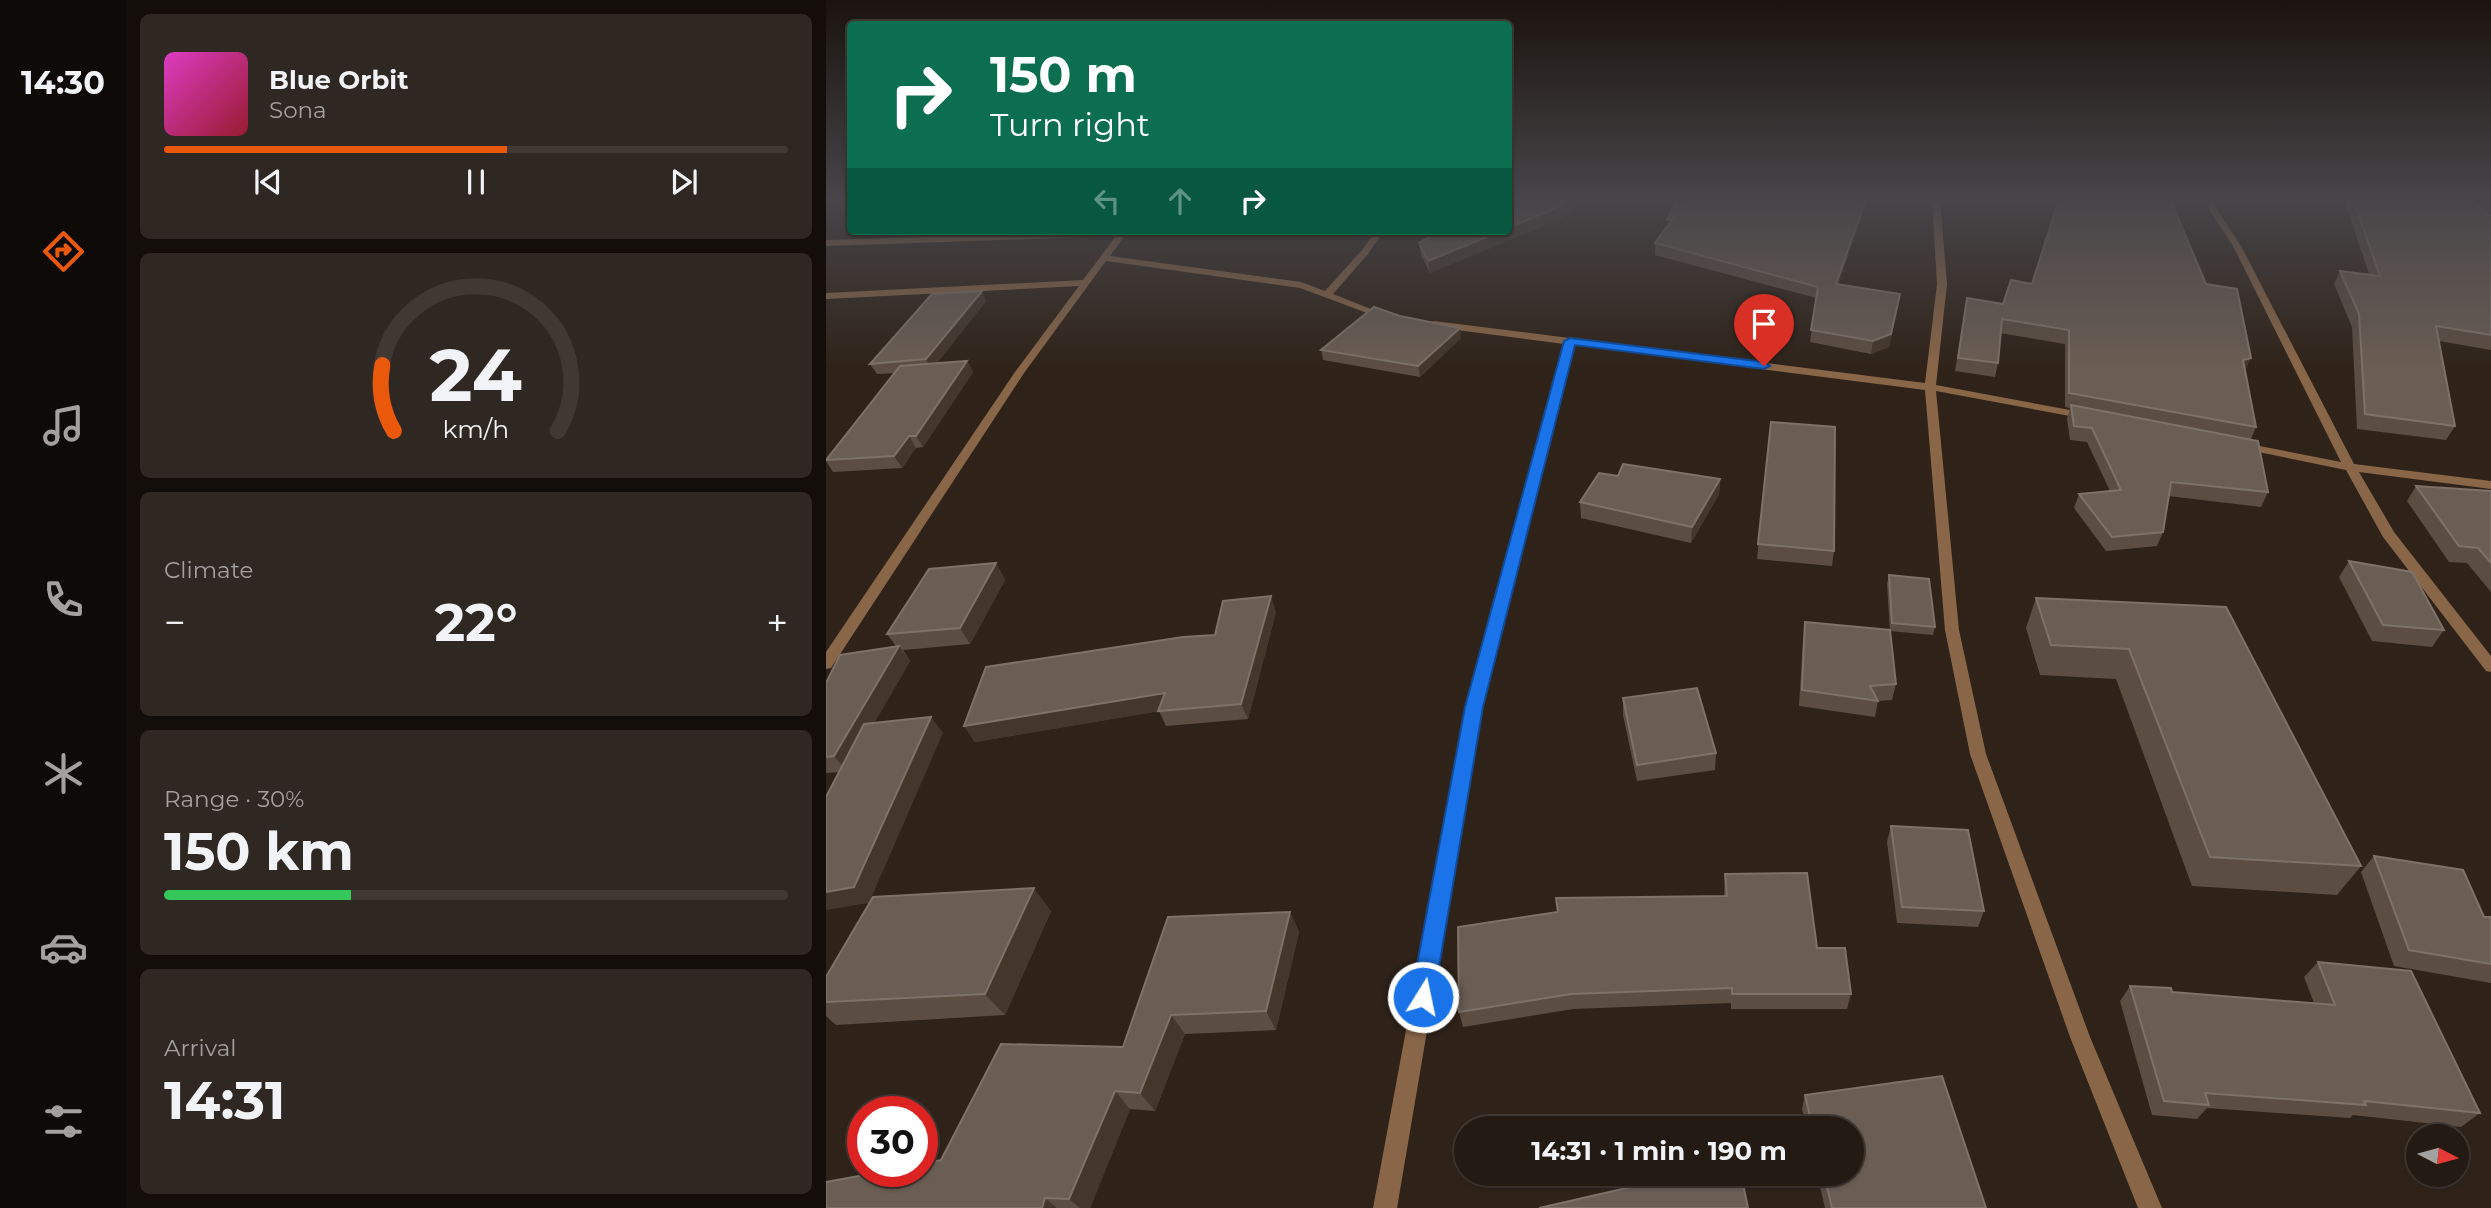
<!DOCTYPE html>
<meta charset="utf-8">
<style>
:root{--surface:#231a13;--page:#2f2721;--text:#f1f3f6;--muted:#a3a1a0;--line:#403833;--accent:#ea580c}
body{margin:0;font-family:Montserrat,sans-serif;background:var(--page);color:var(--text);height:100vh;display:flex;flex-direction:column;font-size:26px;white-space:nowrap}
*{box-sizing:border-box;margin:0}
p{font-size:23px;color:var(--muted)}
.icon{flex:none;width:38px;height:38px;fill:none;stroke:currentColor;stroke-width:2;stroke-linecap:round;stroke-linejoin:round}
.map{position:relative;flex:1;overflow:hidden}
.drawer{display:flex;flex-direction:column;gap:14px;padding:14px;background:#130e0a;width:700px}
.drawer>*{flex:none}
.top-card{position:absolute;left:21px;top:21px;width:665px;height:214px;border-radius:7px;box-shadow:0 2px 5px #0004,0 0 0 2px var(--line);background:#0b6e4f;color:#fff;overflow:hidden}
.needle{width:46px;rotate:96deg}
.controls{position:absolute;left:1580px;top:1124px;display:grid;gap:14px}
.controls a{display:grid;place-items:center;width:63px;height:63px;border-radius:50%;background:var(--surface);box-shadow:0 2px 5px #0004,0 0 0 2px var(--line);font-size:35px}
.speed{position:absolute;left:21px;top:1096px;display:flex;gap:14px;font-size:35px;font-weight:700;text-align:center}
.speed>*{display:grid;place-content:center;width:91px;height:91px;border-radius:50%;background:var(--surface);box-shadow:0 2px 5px #0004,0 0 0 2px var(--line);line-height:1}
.speed .limit{border:10px solid #d22;background:#fff;color:#111}
.pin{position:absolute;display:grid;place-items:center;width:60px;height:60px;color:#fff;margin:-72px -30px;border-radius:50% 50% 50% 0;rotate:-45deg;box-shadow:0 0 7px #0007}
.pin .icon{rotate:45deg}
.me{position:absolute;width:77px;margin:-38px;rotate:10deg;stroke-linejoin:round;filter:drop-shadow(0 0 5px #0008)}
.turn{display:flex;align-items:center;gap:24px;height:147px;padding:0 28px;font-size:32px}
.turn .icon{width:91px;height:91px;stroke-width:2.5}
.turn b{display:block;font-size:49px;line-height:60px}
.lanes{display:flex;align-items:center;height:66px;padding:0 28px;background:#0003;justify-content:center;gap:35px;direction:ltr}
.lanes .off{opacity:.35}
.big{font-size:52px;font-weight:700;line-height:1.1}
.drawer .card{flex:1;display:flex;flex-direction:column;justify-content:center;gap:10px;min-width:0;padding:0 24px;border-radius:10px;background:var(--page)}
.drawer .dial{align-items:center;gap:0}
.dial svg{height:182px;overflow:visible;fill:none;stroke:var(--line);stroke-width:7;stroke-linecap:round;text-anchor:middle}
.dial text{fill:var(--text);stroke:none}
.song{display:flex;align-items:center;gap:21px}
.cover{width:84px;height:84px;border-radius:10px;background:linear-gradient(135deg,hsl(310 70% 55%),hsl(350 70% 35%))}
.played{height:7px;border-radius:4px;background:linear-gradient(90deg,var(--accent) 55%,var(--line) 55%)}
.keys{display:flex;justify-content:space-around;direction:ltr}
.heat{display:flex;justify-content:space-between;align-items:center;font-size:38px;direction:ltr}
.charge{height:10px;border-radius:5px;background:linear-gradient(90deg,#34c759 30%,var(--line) 0)}
.trip{position:absolute;left:628px;top:1116px;width:410px;height:70px;border-radius:35px;background:var(--surface);box-shadow:0 2px 5px #0004,0 0 0 2px var(--line);font-weight:700;line-height:70px;text-align:center}
main{display:flex;flex:1;min-height:0}
.menu{display:flex;flex-direction:column;width:126px;justify-content:space-around;align-items:center;background:#0e0a08;color:var(--muted)}
.menu .icon{width:49px;height:49px}
.menu .current{color:var(--accent)}
.menu b{font-size:32px;color:var(--text)}
.map>svg:first-child{display:block}
.lines{fill:none;stroke-linecap:round;stroke-linejoin:round}
.minor{fill:#896648;fill-rule:evenodd}
.wall{fill:#5b4d42}
.shaded-wall{fill:#43362b}
.building{fill:#6a5d53;stroke:#7e7268;stroke-width:2}
.route{fill:#1a73e8;stroke:#114b97;stroke-width:2}
</style>
<main>
<nav class="menu">
<b>14:30</b>
<svg class="icon current" aria-label="directions" viewBox="0 0 24 24"><path d="M12 3l9 9-9 9-9-9zM9 14v-3h6M13 9l2 2-2 2"/></svg>
<svg class="icon" aria-label="music" viewBox="0 0 24 24"><path d="M9 18V5l10-2v13"/><circle cx="6" cy="18" r="3"/><circle cx="16" cy="16" r="3"/></svg>
<svg class="icon" aria-label="phone" viewBox="0 0 24 24"><path d="M5 4h4l2 5-3 2q2 4 5 5l2-3 5 2v4C11 20 4 13 5 4z"/></svg>
<svg class="icon" aria-label="climate" viewBox="0 0 24 24"><path d="M12 3v18M4 7l16 10M4 17L20 7"/></svg>
<svg class="icon" aria-label="car" viewBox="0 0 24 24"><path d="M5 17H2v-5l4-1 3-4h7l3 4 3 1v5h-3M9 17h6M6 11h13"/><circle cx="7" cy="17" r="2"/><circle cx="17" cy="17" r="2"/></svg>
<svg class="icon" aria-label="filters" viewBox="0 0 24 24"><path d="M4 7h16M4 17h16"/><circle cx="9" cy="7" r="2"/><circle cx="15" cy="17" r="2"/></svg>
</nav>
<section class="drawer">
<div class="card">
<div class="song"><i class="cover"></i><div><b>Blue Orbit</b><p>Sona</p></div></div>
<div class="played"></div>
<div class="keys"><svg class="icon" aria-label="previous" viewBox="0 0 24 24"><path d="M18 5L8 12l10 7zM5 5v14"/></svg><svg class="icon" aria-label="pause" viewBox="0 0 24 24"><path d="M8 5v14M16 5v14"/></svg><svg class="icon" aria-label="next" viewBox="0 0 24 24"><path d="M6 5l10 7-10 7zM19 5v14"/></svg></div>
</div>
<div class="card dial"><svg viewBox="0 0 100 80">
<path d="M14 69A42 42 0 1 1 86 69"/>
<path d="M14 69A42 42 0 0 1 9 40" stroke="#ea580c"/>
<text x="50" y="56" font-size="32" font-weight="700">24</text>
<text x="50" y="72" font-size="11">km/h</text>
</svg></div>
<div class="card"><p>Climate</p>
<div class="heat"><a>−</a><b class="big">22°</b><a>+</a></div>
</div>
<div class="card"><p>Range · 30%</p><b class="big">150 km</b><div class="charge"></div></div>
<div class="card"><p>Arrival</p><b class="big">14:31</b></div>
</section>
<div class="map">
<svg width="1665" height="1208" viewBox="0 0 1665 1208">
<rect width="100%" height="100%" fill="#2f2319"/>
<g class="lines">
<path class="minor" d="M849 199H857L846 221H840Z
M1106 199H1114L1121 284 1110 385 1260 413 1266 416 1260 419 1110 391 1133 630 1160 754 1264 1037 1336 1208H1312L1244 1037 1144 754 1119 630 1099 390 748 345 656 707 571 1208H547L640 707 738 344 608 327 603 324 608 321 1099 383 1111 284Z
M1376 199H1384L1415 246 1528 464 1665 481V489L1533 472 1568 532 1665 656V672L1660 671 1557 537 1520 470 1418 449 1412 446 1418 443 1515 462 1407 246Z
M302 231 284 256 475 282 499 291 536 250 550 231H558L542 254 507 294 565 317 560 320 474 288 280 261 198 373 5 668 0 669V652L189 372 253 286 0 299V293L257 280 290 236 0 246V240Z"/>
</g>
<path class="wall" d="M682 199H759L734 219 604 273 595 255 593 243 605 236 558 235V231H682Z
M861 199H1042L1012 285 1072 305 1063 347 1045 354 984 342 990 298 829 255V243Z
M1518 199H1645L1652 205 1656 199H1665V350L1613 341 1629 426 1620 440 1531 429 1526 327 1508 284 1514 271 1543 274Z
M448 231H548L544 235Z
M1206 284H1380L1419 372 1430 427 1425 439 1442 492 1435 507 1342 496 1337 532 1331 546 1280 551 1248 508 1253 494 1284 491 1261 442 1244 440 1241 419 1244 408 1239 407V344L1174 333 1172 363 1169 377 1129 371 1141 298 1177 304Z
M160 301 111 363 141 361 147 372 97 447 90 448 76 468 7 472 0 461V459L69 373 51 374 44 364Z
M635 338 594 377 497 360 495 350Z
M945 422 1008 551 1006 566 931 559Z
M792 476 894 479 893 494 865 543 755 518 754 502Z
M1590 486 1665 491V592L1641 563 1623 562 1581 501Z
M1523 561 1618 630 1606 647 1546 641 1513 577Z
M170 563 179 580 144 644 77 650 84 661 48 723 117 733 13 772 0 773V683L70 646 61 634Z
M1063 575 1109 627 1107 635 1064 631 1061 584Z
M1210 598 1400 607 1535 866 1511 895 1366 886 1290 679 1214 675 1200 628Z
M450 612 422 719 340 726 333 711 149 742 138 726Z
M979 622 1070 684 1066 700 1052 701 1049 717 973 706 977 638Z
M797 698 890 753 889 770 811 781 797 715Z
M1065 826 1158 911 1152 927 1071 923 1061 842Z
M1548 856 1658 917H1665V983L1568 966 1535 872Z
M899 874 991 948 1025 994 1021 1009H905V1003L747 1009 637 1027 633 1012 898 896Z
M225 911 179 1015 10 1025 0 1016V977Z
M464 912 473 932 450 1030 359 1034 329 1111 304 1109 264 1208H0L115 1160 297 1047Z
M1492 962 1654 1113 1635 1127 1527 1115 1524 1118 1381 1108 1371 1119 1326 1115 1294 1001 1304 986 1346 992 1488 1003 1478 977Z
M979 1095 1160 1208H999L991 1174H1026V1129H981L976 1109Z"/>
<path class="shaded-wall" d="M743 199H759L734 219 604 273 602 261 675 231H682V228Z
M1040 199H1042L1008 296 1010 284Z
M156 291 160 301 106 370 100 359Z
M1074 294 1063 347 1045 354 1047 341Z
M634 328 635 338 594 377 592 366Z
M1425 358 1419 371 1417 360Z
M141 361 147 372 97 447 90 436Z
M83 436 90 448 76 468 68 456Z
M894 479 893 494 865 543 866 527Z
M170 563 179 580 144 644 134 628Z
M445 596 450 612 422 719 415 704Z
M73 646 84 661 21 771 8 756Z
M339 693 346 709 149 742 138 726Z
M105 717 117 733 43 903 0 910V892Z
M208 888 225 911 179 1015 159 994Z
M464 912 473 932 450 1030 440 1011Z
M345 1015 359 1034 329 1111 314 1093Z
M289 1091 304 1109 264 1208H254L243 1199Z
M219 1198 231 1208H216Z"/>
<path class="building" d="M682 199H743L733 207 682 228Z
M861 199H1040L1010 284 1074 294 1065 334 1047 341 985 330 992 287 829 243Z
M1233 199H1344L1380 284 1411 289 1425 358 1417 360 1430 427 1243 393V330L1176 319 1172 363 1132 358 1141 298 1177 304 1185 280 1206 284Z
M1527 199H1645L1665 217V335L1610 326 1629 426 1539 414 1533 314 1514 271 1554 276Z
M613 231H675L602 261 593 243Z
M156 291 100 359 44 364 106 294Z
M548 307 574 316 634 328 592 366 495 350Z
M141 361 90 436H83L68 456 0 460 74 366Z
M1245 405 1432 441 1442 492 1345 482 1337 532 1286 537 1253 494 1295 490 1266 428 1248 426Z
M945 422 1009 427 1008 551 932 544Z
M797 464 894 479 866 527 754 502 773 473 792 476Z
M1590 486 1665 491V563L1652 548 1633 546Z
M1523 561 1586 572 1618 630 1557 625Z
M170 563 134 628 61 634 103 569Z
M1063 575 1103 579 1109 627 1066 623Z
M445 596 415 704 332 711 339 693 138 726 160 667 357 637 389 635 397 601Z
M1210 598 1400 607 1535 866 1384 857 1303 649 1225 645Z
M979 622 1064 630 1070 684 1044 686 1052 701 976 690Z
M73 646 8 756 0 757V683L14 655Z
M871 688 890 753 811 765 797 698Z
M105 717 28 887 0 892V797L38 724Z
M1065 826 1142 830 1158 911 1076 907Z
M1548 856 1637 870 1658 917H1665V964L1583 950Z
M981 873 991 948H1019L1025 994H906V988L745 994 633 1012 632 927 732 912 730 898 901 896 899 874Z
M208 888 159 994 0 1002V977L47 897Z
M464 912 440 1011 345 1015 314 1093 289 1091 243 1199 219 1198 216 1208H0V1182L60 1171H96V1164L115 1160 175 1044 297 1047 342 917Z
M1492 962 1585 971 1654 1113 1538 1101 1540 1105 1379 1093 1383 1105 1338 1101 1304 986 1345 988 1346 992 1509 1005Z
M1116 1076 1160 1208H1006L998 1174H1026V1129H987L979 1095Z
M826 1174H915L922 1208H713L827 1182Z"/>
<linearGradient id="sky" x2="0" y2="1"><stop stop-color="#1a130e"/><stop offset="0.54" stop-color="#474549"/><stop offset="1" stop-color="#474549" stop-opacity="0"/></linearGradient>
<rect width="1665" height="368" fill="url(#sky)"/>
<path class="route" d="M744 338 938 362 944 366 938 369 749 345 657 707 608 997 605 1005 597 1008 588 1005 585 997 639 707 738 341Z"/>
</svg>
<div class="controls">
<a><svg class="needle" viewBox="-14 -14 28 28"><path d="M0-13l5 13h-10z" fill="#e53935"/><path d="M0 13l5-13h-10z" fill="#a3a1a0"/></svg></a>
</div>
<div class="speed"><div class="limit">30</div></div>
<div class="pin" style="left:938px;top:366px;background:#d93025"><svg class="icon" aria-label="arrive" viewBox="0 0 24 24"><path d="M6 21V4h12l-3 4 3 4H6"/></svg></div>
<svg class="me" style="left:597px;top:997px" viewBox="-20 -20 40 40"><circle r="17" fill="#1a73e8" stroke="#fff" stroke-width="3"/><path d="M0-11L8 9 0 5-8 9z" fill="#fff"/></svg>
<div class="trip">14:31 · 1 min · 190 m</div>
<div class="top-card">
<div class="turn"><svg class="icon" aria-label="right" viewBox="0 0 24 24"><path d="M7 20v-9h11M14 6l5 5-5 5"/></svg><div><b>150 m</b>Turn right</div></div>
<div class="lanes"><svg class="icon off" aria-label="left" viewBox="0 0 24 24"><path d="M17 20v-9H6M10 6l-5 5 5 5"/></svg><svg class="icon off" aria-label="ahead" viewBox="0 0 24 24"><path d="M12 20V5M6 11l6-6 6 6"/></svg><svg class="icon" aria-label="right" viewBox="0 0 24 24"><path d="M7 20v-9h11M14 6l5 5-5 5"/></svg></div>
</div>
</div>
</main>
